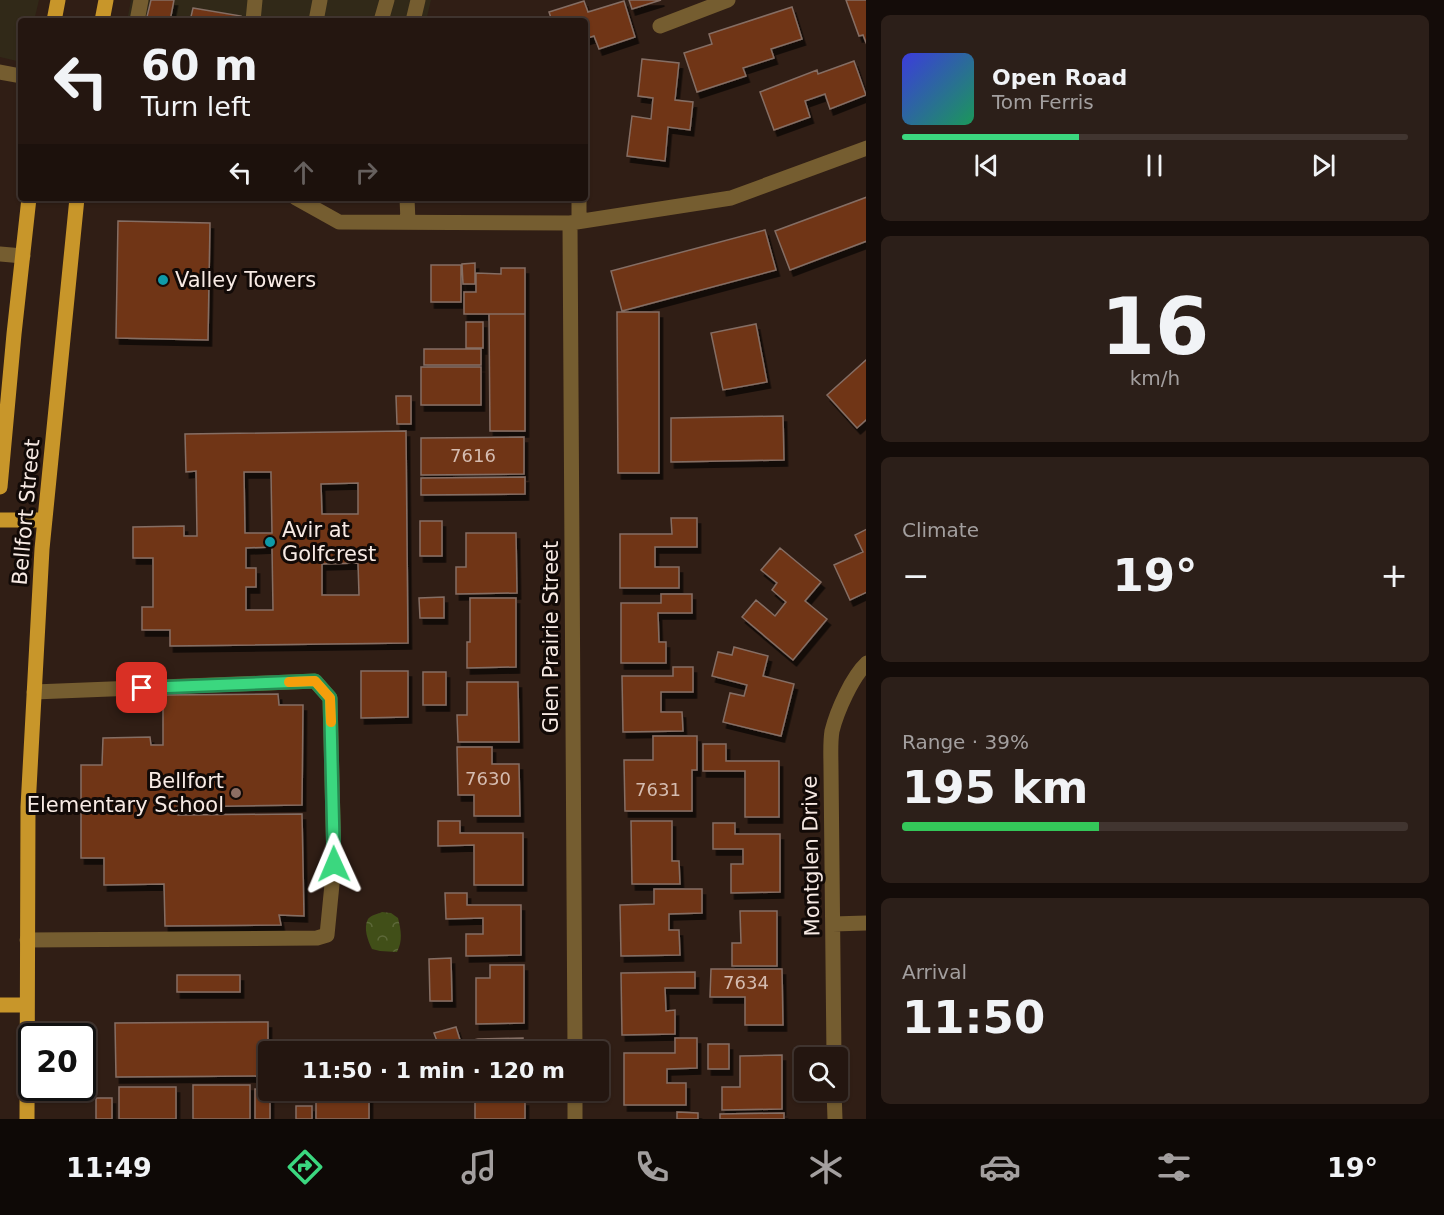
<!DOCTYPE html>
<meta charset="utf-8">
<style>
:root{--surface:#241610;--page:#2c1f19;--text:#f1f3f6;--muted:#a39f9f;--line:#413530;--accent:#3bd77f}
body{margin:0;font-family:"DejaVu Sans",sans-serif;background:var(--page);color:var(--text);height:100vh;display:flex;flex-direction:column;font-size:22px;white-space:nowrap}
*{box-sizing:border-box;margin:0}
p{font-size:20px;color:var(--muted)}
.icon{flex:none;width:33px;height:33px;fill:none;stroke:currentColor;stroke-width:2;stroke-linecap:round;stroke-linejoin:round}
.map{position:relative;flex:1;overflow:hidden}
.side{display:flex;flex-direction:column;gap:15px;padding:15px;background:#140c09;width:578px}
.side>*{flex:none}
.hud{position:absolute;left:18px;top:18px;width:570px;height:183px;border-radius:6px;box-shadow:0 2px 4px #0004,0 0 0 2px var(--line);background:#241610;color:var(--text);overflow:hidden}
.buttons{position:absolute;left:794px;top:1047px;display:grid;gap:12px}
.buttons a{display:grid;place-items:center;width:54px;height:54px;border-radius:6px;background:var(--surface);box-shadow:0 2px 4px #0004,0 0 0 2px var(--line);font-size:30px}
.speed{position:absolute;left:18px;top:1023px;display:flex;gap:12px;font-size:30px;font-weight:700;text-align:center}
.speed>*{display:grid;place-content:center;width:78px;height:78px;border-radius:50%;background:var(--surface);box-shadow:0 2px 4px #0004,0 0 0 2px var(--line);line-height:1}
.speed .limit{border:3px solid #111;border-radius:9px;background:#fff;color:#111}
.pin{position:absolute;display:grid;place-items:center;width:51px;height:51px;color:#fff;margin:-26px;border-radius:12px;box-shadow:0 3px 9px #0006}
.me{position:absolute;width:66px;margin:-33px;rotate:359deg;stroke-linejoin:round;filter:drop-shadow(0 0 4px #0008)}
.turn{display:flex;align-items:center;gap:21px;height:126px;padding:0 24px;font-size:27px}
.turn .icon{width:78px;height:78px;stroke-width:2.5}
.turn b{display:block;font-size:42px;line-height:51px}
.lanes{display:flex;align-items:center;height:57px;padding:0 24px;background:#0003;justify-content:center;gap:30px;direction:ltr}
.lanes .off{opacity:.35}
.big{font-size:45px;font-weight:700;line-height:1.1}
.side .tile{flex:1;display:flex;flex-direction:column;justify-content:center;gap:9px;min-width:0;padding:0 21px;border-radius:9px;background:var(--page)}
.side .dial{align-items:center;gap:0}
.dial b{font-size:78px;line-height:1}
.song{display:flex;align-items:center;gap:18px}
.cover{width:72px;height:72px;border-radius:9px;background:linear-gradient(135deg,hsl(240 70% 55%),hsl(150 70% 35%))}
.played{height:6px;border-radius:3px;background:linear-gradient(90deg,var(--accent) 35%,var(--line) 35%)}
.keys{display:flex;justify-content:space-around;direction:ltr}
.heat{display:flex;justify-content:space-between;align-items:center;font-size:33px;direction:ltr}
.charge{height:9px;border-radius:4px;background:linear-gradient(90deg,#34c759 39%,var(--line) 0)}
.trip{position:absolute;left:258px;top:1041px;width:351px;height:60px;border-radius:6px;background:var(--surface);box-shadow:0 2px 4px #0004,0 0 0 2px var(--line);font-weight:700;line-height:60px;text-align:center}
.tab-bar{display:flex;height:96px;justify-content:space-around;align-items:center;background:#0e0906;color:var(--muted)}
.tab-bar .icon{width:42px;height:42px}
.tab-bar .current{color:var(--accent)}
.tab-bar b{font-size:27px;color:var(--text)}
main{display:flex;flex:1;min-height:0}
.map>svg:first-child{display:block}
.commercial{fill:#312918}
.park{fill:url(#park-crowns)}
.building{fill:#703416;stroke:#856e64;stroke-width:1.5;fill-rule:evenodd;filter:url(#shadow)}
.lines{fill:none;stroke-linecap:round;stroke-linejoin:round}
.minor{stroke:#755d30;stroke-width:15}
.major{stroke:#c8962a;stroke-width:15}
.route-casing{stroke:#268c53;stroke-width:15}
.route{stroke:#3bd77f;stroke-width:10}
.slow{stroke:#f59e0b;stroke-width:10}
.culture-dot{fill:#0f9aa8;stroke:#120a07;stroke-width:2}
.education-dot{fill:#8d6e63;stroke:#120a07;stroke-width:2}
.labels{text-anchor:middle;stroke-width:6;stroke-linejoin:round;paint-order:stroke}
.number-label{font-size:18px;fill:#d5bcb0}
.poi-label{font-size:21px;fill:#f7eae4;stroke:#120a07;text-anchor:start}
.street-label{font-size:21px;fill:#f7eae4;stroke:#120a07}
</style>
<main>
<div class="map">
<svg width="867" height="1119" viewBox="0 0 867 1119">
<defs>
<pattern id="park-crowns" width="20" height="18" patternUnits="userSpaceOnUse" patternTransform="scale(1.5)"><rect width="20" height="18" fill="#414f18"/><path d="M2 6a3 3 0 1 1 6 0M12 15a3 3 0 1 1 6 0" fill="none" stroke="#5d6839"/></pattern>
<filter id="shadow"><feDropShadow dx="3.5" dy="6" stdDeviation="0" flood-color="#0009"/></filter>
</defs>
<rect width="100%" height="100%" fill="#301e15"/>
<path class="commercial" d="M0 0H39L34 21H21V62L0 57Z
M131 0H431L426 21H127Z"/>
<path class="park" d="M382 912 391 913 398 918C401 930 403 941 397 952L380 951 372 949C368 941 363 928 368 919 371 915 378 914 382 912Z"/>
<path class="building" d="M151 0H174L170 21H146Z
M629 0H661L632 9Z
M846 0H867V45L863 35 859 36Z
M584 1 588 12 624 1 635 37 599 49 594 36 585 39V21H552L549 12Z
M792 7 802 39 771 49 774 58 743 68 746 76 697 92 684 53 712 44 709 34Z
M193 8 241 16 240 21H190Z
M642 59 679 63 675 100 693 102 690 130 668 127 665 161 627 156 632 116 651 119 653 98 638 96Z
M854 61 866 95 830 109 825 94 805 101 810 117 774 130 760 92 817 70 818 74Z
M867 197V241L790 270 775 231Z
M118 221 210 223 208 340 116 338Z
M765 230 776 270 622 311 611 271Z
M475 263V284H463L462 264Z
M431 265H461V302H431Z
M501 268H525V314H464V292H476V273L501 274Z
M617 312H659V473H618Z
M489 314H525V431H490Z
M466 322H483V348H466Z
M756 324 767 382 723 390 711 333Z
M424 349H481V365H424Z
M867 359V419L857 428 827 395Z
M421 367H481V405H421Z
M396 396H411V424H397Z
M783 416 784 460 671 462V418Z
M406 431 408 643 170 646V630H142V607H153V558H133V527L184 526V536H197L196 471 186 472 185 434ZM244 472H271L272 533H245ZM358 483V514H322L321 484ZM272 547 273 610H246V587H256V568H246V548ZM358 563 359 595H322V564Z
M524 437V474L421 475V438Z
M525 477V494L421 495V478Z
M671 518H697V547H655V567H679V588H620V534H672Z
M420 521H442V556H420Z
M867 529V592L850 600 834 565 863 552 855 535Z
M466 533H516L517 593 456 594V567H466Z
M780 548 821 582 805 601 827 619 793 660 742 617 756 600 775 616 786 602 772 590 777 583 761 570Z
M661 594H692V613H658L659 642H666V663H621V603H661Z
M444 597V618H420L419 598Z
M470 598H516V667L467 668V642H470Z
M734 647 768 656 763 676 794 684 781 736 723 722 730 693 744 696 747 685 712 676 718 652 732 655Z
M673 667H693V692H661V712H682L683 731 623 732 622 676H673Z
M361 671H408V717L361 718Z
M423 672H446V705H423Z
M467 682H518L519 742H458L457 715H467Z
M278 694 279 705H303L302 805 177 807 178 815 302 814 304 916 279 915 281 925 165 926 164 884 104 885V858H81V765H102L103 738 150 737 151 745H163V695Z
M653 736H697V770H692V811H625L624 760H653Z
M703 744H726V761H779V817H745V771H703Z
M457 747H492V764H519L520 816H474V795H458Z
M438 821H460V833H523V885H474V845L438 846Z
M631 821H672V861H679L680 884H632Z
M713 823H735V834H780V892L731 893V864H743V849H713Z
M654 889H702V913L669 914V930H679L680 955 621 956 620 905 654 904Z
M445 893H467V905H521V955L466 956V934H483V918L446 919Z
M740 911H777V966H732V943H741Z
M451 958 452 1001H430L429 959Z
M490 965H524V1023L476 1024V978H490Z
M711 969H782L783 1025H745V997H710Z
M695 972V988H665L666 1011 675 1010V1034L622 1035 621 973Z
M177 975H240V992H177Z
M268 1022V1076L116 1077 115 1023Z
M456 1027 461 1043 478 1039 523 1038V1052H441L434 1033Z
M675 1038H697V1068L667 1069V1083H686V1105H624V1053H675Z
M708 1044H729V1069H708Z
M316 1048H369V1052H316Z
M782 1055V1109L722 1110V1087H740V1056Z
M193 1085H250V1119H193Z
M119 1087H176V1119H119Z
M255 1089 270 1090V1119H255Z
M316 1090H369V1119H316Z
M471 1090H524V1093L471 1094Z
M96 1098H112V1119H96Z
M475 1100H525V1119H475Z
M296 1106H312V1119H296Z
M677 1112 698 1113V1119H677Z
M784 1113V1119H720V1114Z"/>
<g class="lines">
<path class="minor" d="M137 21 141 0
M253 21 255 0
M316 21 320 0
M381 21 387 0
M413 21 418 0
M660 26 728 0
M0 72 21 76
M296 198 339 222 570 223 731 198 867 148
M407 198 408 222
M579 221V198
M570 223 575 1052
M0 254 23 256
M833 924 867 923
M27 940 317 938 327 935 334 864 330 698 315 681 34 692
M834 1058 831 769C831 757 830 743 832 731 837 711 852 677 867 663
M575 1090V1119
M834 1090 835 1119"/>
<path class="major" d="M54 21 58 0
M102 21 106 0
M0 487 14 334 29 198
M0 520H45
M0 1005H27
M27 1119 28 807 42 549 77 198"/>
</g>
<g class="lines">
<g class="route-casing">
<path id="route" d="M142 688 315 681 330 698 334 864"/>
</g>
<use href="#route" class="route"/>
<path class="slow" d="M289 682 315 681 330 698 331 722"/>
</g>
<g class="culture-dot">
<circle cx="163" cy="280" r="6"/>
<circle cx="270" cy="542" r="6"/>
</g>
<circle class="education-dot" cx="236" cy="793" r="6"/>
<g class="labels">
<g class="number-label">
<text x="473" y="462">7616</text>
<text x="488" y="785">7630</text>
<text x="658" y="796">7631</text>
<text x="746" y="989">7634</text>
</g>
<g class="poi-label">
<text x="175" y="287">Valley Towers</text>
<text x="282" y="537">Avir at<tspan x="282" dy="24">Golfcrest</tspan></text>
<text x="224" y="788" text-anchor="end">Bellfort<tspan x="224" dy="24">Elementary School</tspan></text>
</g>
<g class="street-label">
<text transform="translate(26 512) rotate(-85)" y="7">Bellfort Street</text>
<text transform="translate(551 637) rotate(-90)" y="7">Glen Prairie Street</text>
<text transform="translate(811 856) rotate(-91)" y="7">Montglen Drive</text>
</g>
</g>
</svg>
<div class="buttons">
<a><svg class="icon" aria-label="search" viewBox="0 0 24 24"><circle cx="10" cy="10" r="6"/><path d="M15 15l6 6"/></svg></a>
</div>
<div class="speed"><div class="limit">20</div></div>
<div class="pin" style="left:142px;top:688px;background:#d93025"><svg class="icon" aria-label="arrive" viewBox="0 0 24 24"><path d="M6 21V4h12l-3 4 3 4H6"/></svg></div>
<svg class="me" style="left:334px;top:864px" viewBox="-20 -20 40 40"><path d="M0-17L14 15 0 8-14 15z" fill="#3bd77f" stroke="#fff" stroke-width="4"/></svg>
<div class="trip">11:50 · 1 min · 120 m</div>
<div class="hud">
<div class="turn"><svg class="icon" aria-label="left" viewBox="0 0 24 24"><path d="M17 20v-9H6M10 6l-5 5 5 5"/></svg><div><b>60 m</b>Turn left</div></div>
<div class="lanes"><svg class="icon" aria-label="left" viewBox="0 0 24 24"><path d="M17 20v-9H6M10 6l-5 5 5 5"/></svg><svg class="icon off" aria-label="ahead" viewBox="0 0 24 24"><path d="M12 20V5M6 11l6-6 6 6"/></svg><svg class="icon off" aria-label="right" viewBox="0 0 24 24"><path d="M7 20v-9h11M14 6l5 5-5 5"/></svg></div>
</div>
</div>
<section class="side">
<div class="tile">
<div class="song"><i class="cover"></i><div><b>Open Road</b><p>Tom Ferris</p></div></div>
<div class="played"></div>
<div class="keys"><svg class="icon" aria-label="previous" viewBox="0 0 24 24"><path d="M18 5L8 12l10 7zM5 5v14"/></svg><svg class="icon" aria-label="pause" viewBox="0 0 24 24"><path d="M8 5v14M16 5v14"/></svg><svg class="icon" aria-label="next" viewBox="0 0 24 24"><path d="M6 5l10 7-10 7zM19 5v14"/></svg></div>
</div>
<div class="tile dial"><b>16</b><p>km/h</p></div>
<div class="tile"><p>Climate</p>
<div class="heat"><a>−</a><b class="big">19°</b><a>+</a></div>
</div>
<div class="tile"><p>Range · 39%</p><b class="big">195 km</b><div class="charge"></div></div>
<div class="tile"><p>Arrival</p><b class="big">11:50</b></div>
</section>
</main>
<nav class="tab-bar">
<b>11:49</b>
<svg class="icon current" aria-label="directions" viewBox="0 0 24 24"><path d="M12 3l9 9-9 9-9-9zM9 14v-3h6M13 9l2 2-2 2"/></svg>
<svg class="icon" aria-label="music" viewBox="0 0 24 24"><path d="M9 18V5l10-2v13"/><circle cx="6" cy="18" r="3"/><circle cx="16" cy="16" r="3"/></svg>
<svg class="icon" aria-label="phone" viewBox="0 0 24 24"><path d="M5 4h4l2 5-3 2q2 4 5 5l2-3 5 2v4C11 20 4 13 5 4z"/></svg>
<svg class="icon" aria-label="climate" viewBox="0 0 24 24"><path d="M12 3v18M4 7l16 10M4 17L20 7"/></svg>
<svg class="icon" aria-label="car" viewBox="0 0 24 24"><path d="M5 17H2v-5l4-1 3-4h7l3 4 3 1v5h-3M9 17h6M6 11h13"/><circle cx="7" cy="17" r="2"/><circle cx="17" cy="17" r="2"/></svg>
<svg class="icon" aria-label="filters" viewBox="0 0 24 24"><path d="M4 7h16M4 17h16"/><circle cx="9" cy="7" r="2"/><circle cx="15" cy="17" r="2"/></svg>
<b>19°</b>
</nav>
